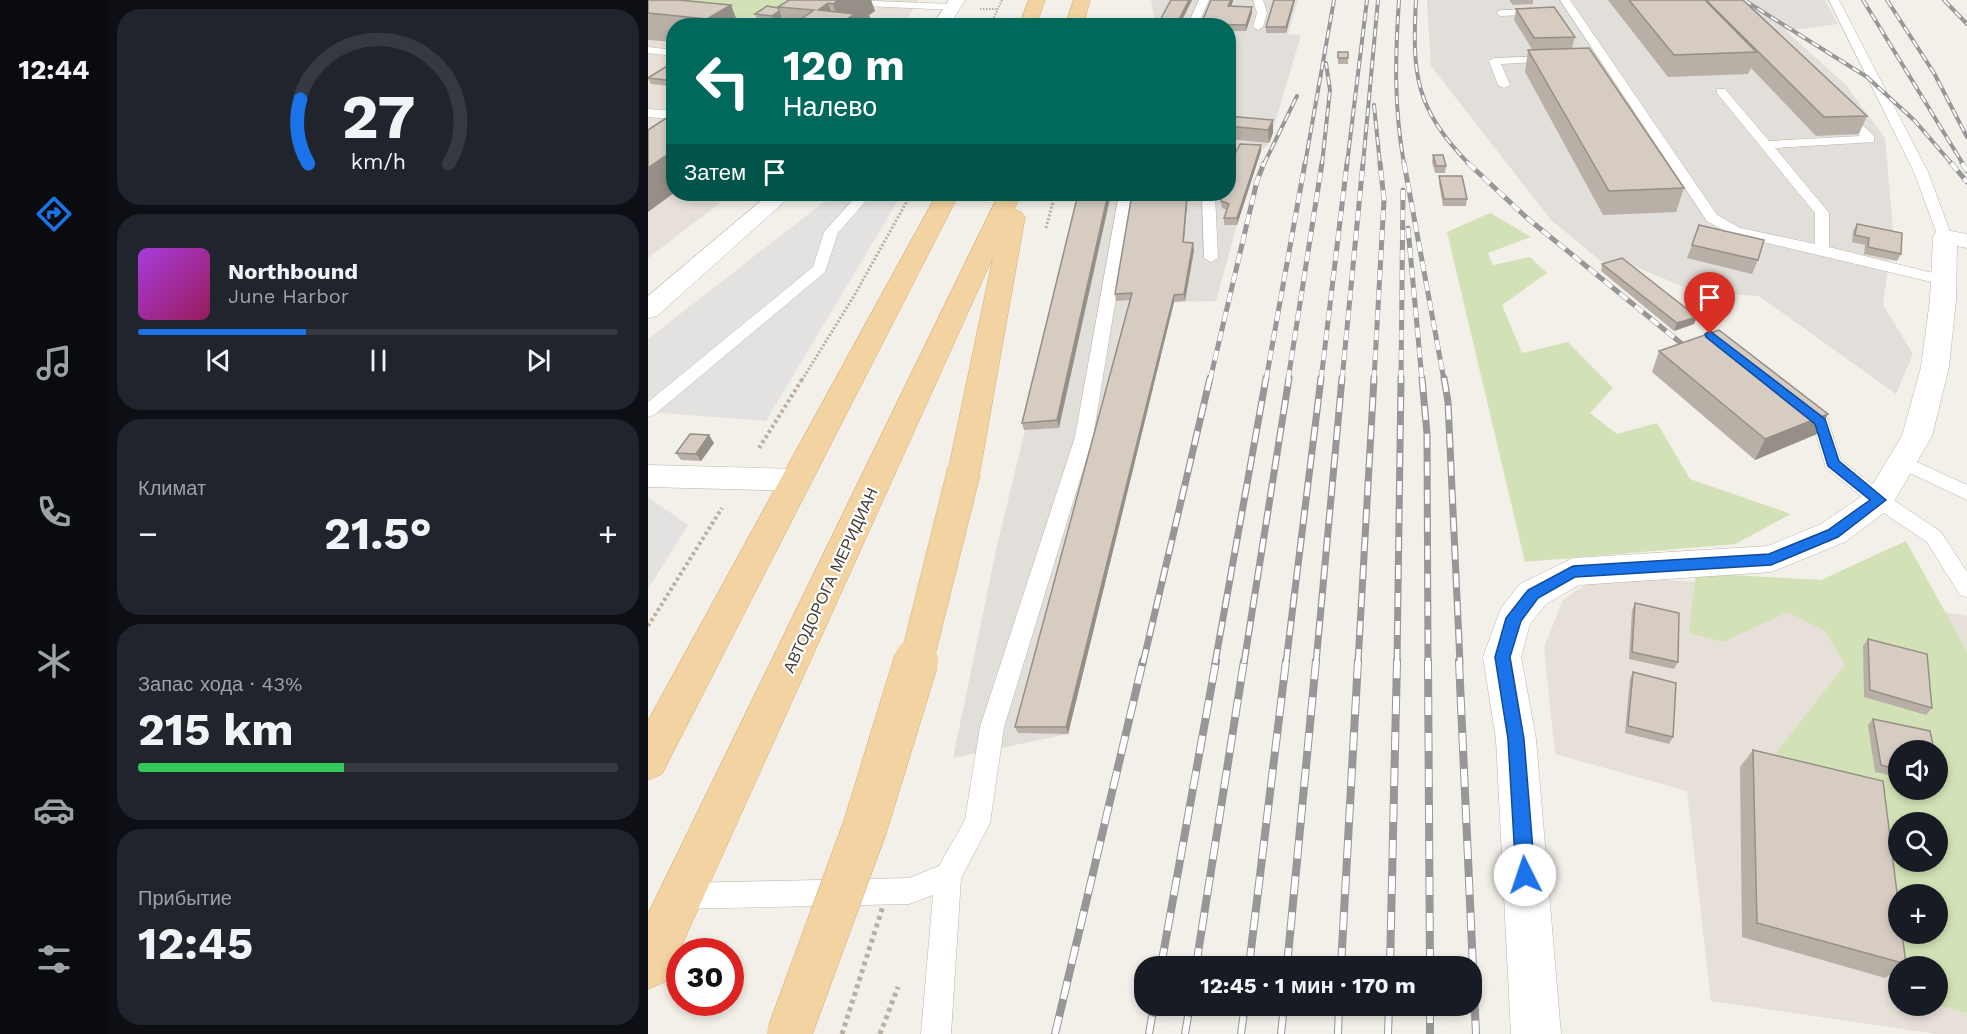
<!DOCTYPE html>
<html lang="ru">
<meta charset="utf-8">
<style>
:root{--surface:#171b24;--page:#20242c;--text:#f1f3f6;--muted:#9ea1a6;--line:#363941;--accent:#1a73e8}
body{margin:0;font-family:"Work Sans",sans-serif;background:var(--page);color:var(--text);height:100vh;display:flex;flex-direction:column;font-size:22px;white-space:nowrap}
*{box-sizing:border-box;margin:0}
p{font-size:20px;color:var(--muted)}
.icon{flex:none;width:33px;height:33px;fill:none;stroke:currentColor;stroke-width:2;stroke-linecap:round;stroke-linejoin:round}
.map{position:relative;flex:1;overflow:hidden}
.side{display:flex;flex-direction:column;gap:9px;padding:9px;background:#0d0f14;width:540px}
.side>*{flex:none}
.banner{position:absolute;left:18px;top:18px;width:570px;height:183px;border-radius:24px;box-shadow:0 3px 9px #0003;background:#00695c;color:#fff;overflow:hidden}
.buttons{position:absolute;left:1240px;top:740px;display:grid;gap:12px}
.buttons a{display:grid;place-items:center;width:60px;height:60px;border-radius:50%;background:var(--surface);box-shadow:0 3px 9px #0003;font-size:30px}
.speed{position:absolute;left:18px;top:938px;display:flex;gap:12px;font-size:30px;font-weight:700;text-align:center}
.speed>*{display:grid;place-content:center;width:78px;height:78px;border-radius:50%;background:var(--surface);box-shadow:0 3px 9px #0003;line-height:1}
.speed .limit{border:9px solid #d22;background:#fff;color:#111}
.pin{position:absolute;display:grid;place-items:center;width:51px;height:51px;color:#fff;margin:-62px -26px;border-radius:50% 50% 50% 0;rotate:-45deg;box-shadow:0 0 6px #0007}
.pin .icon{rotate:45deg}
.me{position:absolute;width:66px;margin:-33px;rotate:356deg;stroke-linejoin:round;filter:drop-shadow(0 0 4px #0008)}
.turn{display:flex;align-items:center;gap:21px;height:126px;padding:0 18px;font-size:27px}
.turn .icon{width:78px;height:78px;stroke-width:2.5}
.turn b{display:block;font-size:42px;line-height:51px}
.then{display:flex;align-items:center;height:57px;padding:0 18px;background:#0003;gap:12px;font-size:22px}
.big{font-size:45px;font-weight:700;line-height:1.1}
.side .widget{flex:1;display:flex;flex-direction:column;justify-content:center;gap:9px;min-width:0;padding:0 21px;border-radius:24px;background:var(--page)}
.side .dial{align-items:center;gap:0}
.dial svg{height:156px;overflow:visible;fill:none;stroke:var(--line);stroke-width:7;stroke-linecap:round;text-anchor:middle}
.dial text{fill:var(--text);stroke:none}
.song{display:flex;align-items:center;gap:18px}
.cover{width:72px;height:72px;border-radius:9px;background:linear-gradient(135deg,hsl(280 70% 55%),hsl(330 70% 35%))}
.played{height:6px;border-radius:3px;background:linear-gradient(90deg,var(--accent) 35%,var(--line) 35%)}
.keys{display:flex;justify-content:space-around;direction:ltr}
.heat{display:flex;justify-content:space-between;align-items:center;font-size:33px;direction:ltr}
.charge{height:9px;border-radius:4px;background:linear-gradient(90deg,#34c759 43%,var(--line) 0)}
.trip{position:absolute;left:486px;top:956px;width:348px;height:60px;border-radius:24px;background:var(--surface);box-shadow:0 3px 9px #0003;font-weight:700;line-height:60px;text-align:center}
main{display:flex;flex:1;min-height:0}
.tabs{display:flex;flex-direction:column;width:108px;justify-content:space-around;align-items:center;background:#090b0e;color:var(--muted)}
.tabs .icon{width:42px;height:42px}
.tabs .active{color:var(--accent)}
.tabs b{font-size:27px;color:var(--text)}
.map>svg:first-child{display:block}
.residential{fill:#e6e0d8;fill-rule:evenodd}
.industrial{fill:#e2deda}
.green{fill:#d3e2b6;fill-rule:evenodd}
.parking{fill:#e4e2e0}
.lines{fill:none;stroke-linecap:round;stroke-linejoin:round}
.service-casing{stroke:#bdb5ac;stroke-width:1}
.minor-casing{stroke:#bdb5ac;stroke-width:1}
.primary-casing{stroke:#d7ae72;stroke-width:1}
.path-far3{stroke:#bdaf9f;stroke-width:2;stroke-dasharray:1.5 1.5;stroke-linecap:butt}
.path-far2{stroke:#bdaf9f;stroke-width:3;stroke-dasharray:2 2;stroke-linecap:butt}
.path-far1{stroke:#bdaf9f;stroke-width:4;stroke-dasharray:3 3;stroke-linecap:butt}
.path{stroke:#bdaf9f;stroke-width:5;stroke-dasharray:4 4;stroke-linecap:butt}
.service{fill:#fff;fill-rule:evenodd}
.minor{fill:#fff;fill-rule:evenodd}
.primary{fill:#f3d3a1;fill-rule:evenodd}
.rail-far3-casing{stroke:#979797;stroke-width:4}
.rail-far2-casing{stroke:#979797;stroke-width:5}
.rail-far1-casing{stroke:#979797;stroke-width:7}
.rail-casing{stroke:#979797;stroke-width:8}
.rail-far3{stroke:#fff;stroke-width:2;stroke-dasharray:8;stroke-linecap:butt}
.rail-far2{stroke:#fff;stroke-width:4;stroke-dasharray:10;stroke-linecap:butt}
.rail-far1{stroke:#fff;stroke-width:4.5;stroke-dasharray:14;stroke-linecap:butt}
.rail{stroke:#fff;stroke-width:6;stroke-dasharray:18;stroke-linecap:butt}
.primary-bridge-far1-casing{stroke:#d7ae72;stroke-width:34;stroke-linecap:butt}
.primary-bridge-casing{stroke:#d7ae72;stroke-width:45;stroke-linecap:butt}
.path-bridge{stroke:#bdaf9f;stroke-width:5;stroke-dasharray:4 4;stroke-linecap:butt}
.primary-bridge-far1{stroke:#f3d3a1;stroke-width:33}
.primary-bridge{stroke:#f3d3a1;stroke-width:44}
.wall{fill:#b8afa7}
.shaded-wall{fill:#968f88}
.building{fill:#d6ccc2;stroke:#968f88;stroke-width:1.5}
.route{fill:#1a73e8;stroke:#114b97;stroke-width:1.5}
.labels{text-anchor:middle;stroke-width:4.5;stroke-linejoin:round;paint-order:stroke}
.street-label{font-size:16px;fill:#453f38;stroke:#fff}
</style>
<main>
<nav class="tabs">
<b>12:44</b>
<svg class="icon active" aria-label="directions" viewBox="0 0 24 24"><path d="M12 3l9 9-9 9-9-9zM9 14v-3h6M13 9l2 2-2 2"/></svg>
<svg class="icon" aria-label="music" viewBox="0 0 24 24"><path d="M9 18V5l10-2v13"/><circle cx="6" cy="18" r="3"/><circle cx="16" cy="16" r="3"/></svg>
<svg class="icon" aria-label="phone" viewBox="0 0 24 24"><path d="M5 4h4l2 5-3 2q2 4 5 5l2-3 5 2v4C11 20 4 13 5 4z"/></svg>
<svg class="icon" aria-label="climate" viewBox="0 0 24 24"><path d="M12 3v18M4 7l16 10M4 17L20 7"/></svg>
<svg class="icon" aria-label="car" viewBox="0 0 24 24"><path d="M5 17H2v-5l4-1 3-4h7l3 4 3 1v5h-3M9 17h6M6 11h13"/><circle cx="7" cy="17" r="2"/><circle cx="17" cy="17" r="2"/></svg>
<svg class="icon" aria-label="filters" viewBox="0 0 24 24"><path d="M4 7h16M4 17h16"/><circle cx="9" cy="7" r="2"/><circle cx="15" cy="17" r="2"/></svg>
</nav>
<section class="side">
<div class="widget dial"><svg viewBox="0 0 100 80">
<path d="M14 69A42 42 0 1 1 86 69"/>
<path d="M14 69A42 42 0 0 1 10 36" stroke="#1a73e8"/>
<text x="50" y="56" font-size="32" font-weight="700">27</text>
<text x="50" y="72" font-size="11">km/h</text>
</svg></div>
<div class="widget">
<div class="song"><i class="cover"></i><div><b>Northbound</b><p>June Harbor</p></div></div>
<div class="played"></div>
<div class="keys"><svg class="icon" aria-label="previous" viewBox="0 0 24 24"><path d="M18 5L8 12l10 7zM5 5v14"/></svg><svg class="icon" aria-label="pause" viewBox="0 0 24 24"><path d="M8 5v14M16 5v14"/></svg><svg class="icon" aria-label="next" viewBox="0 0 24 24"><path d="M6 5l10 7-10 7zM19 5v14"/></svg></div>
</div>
<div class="widget"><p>Климат</p>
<div class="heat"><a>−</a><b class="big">21.5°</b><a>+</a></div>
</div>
<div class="widget"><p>Запас хода · 43%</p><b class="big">215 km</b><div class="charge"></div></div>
<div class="widget"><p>Прибытие</p><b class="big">12:45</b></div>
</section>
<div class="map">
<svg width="1319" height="1034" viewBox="0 0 1319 1034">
<rect width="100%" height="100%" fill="#f3efe9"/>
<path class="residential" d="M0 0H270L256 25 26 26V194H84L0 258Z
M974 577 1161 590 1319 616V1034H1289L1063 1001 1039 791 907 754 896 647 915 600 944 580ZM1251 750H1290V789H1251ZM1251 822H1290V861H1251ZM1251 894H1290V933H1251ZM1251 966H1290V1005H1251Z"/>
<path class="industrial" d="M503 0H650L640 34 653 35 621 143 613 151 589 225 568 301 526 302 420 734 305 758 350 541 435 194H580V26L507 25Z
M779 0H1177L1190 24 1138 31 1197 84 1237 138 1245 229 1235 305 1265 354 1248 394 1111 296 1048 292 988 267 965 271 903 220 783 66Z"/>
<path class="green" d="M0 0H154C114 30 48 13 0 9Z
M842 213 883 237 840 253 845 265 882 257 899 273 854 305 874 353 920 342 965 388 942 413 969 434 1009 423 1042 479 1143 514 1087 544 877 562 799 232Z
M1258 541 1319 652V1013L1289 1005 1290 966H1251L1124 758 1197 665 1177 631 1140 612 1075 642 1041 633 1048 573 1173 580ZM1251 750H1290V789H1251ZM1251 822H1290V861H1251ZM1251 894H1290V933H1251Z"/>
<path class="parking" d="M186 194H254L118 421 0 412V339Z
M0 497 40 525 0 589Z"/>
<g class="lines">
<g class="service-casing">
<path id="service" d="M198 0 305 4 310 7 305 10 195 5V1Z
M551 0H561L549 26H539Z
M605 0H615L619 13 615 27 610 30 605 27 609 13Z
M912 0H922L1069 215 1092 228 1167 244V213L1069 93V89H1077L1121 141 1212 136 1187 111 1197 108 1226 136V142L1127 148 1181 213V247L1301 277 1304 280 1301 283 1296 285 1082 234 1059 221Z
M1181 0H1191L1280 172 1304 237 1302 240H1292L1290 237 1266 172Z
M892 9 897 12 896 14 853 16 848 13 853 10Z
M0 47 26 50V56L0 53Z
M903 56 907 57V61L853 64 862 85 856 88 850 85 841 61 846 58Z
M0 109 26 111V119L0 117Z
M210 194H224L190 233 177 272 6 415 0 417V402L165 267 176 232Z
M471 194H485L445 437 356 727 342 823 313 878 303 1034H273L285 895 261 904 31 909 22 905 18 896 22 887 31 883 261 878 291 866 317 820 332 727 427 437Z
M554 194H567L570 258 563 262 556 258Z
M1155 402 1179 418 1193 460 1238 495 1293 532 1319 572V597L1312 595 1279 542 1224 505 1178 468 1165 425 1146 408Z
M1254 455 1319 485V500L1247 466 1245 461 1247 456Z"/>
</g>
<g class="minor-casing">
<path id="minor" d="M301 0H317L301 26H284Z
M121 194H145L9 316 0 318V296Z
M1297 230 1319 234V248L1309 246 1308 300 1301 367 1284 436 1242 508 1197 542 1123 572 931 585 898 604 882 624 873 657 888 739 913 1034H863L848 739 835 657 853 608 872 584 925 558 1120 546 1173 524 1220 492 1254 436 1273 367 1282 300 1285 237 1288 232Z
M0 465 149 469 160 472 165 480 160 488 149 491 0 487Z"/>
</g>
<g class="primary-casing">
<path id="primary" d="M381 0H397L388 26H371Z
M426 0H442L435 26H417Z
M289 194H311L14 774 0 780V721Z
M351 194H373L366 210 373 212 377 217 332 471 327 479 316 482 305 479 300 471 345 257 17 982 0 989V914Z"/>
</g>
<path class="path-far3" d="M332 9H350
M342 26 354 0"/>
<path class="path-far2" d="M398 228 407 194
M154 380 206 296 263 194"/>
<path class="path-far1" d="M111 448 155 378
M0 626 74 508"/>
<path class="path" d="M232 1034 250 987"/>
<use href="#service" class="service"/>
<use href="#minor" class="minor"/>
<use href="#primary" class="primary"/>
<g class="rail-far3-casing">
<path id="rail-far3" d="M751 0C747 58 746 107 756 164
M768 0C764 75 767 108 821 164
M1096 0 1219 77 1267 121 1304 164
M1215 0 1315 164
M1239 0 1286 73 1319 137
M1296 0 1319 24
M726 105 732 164
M616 164 649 96
M657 164 686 0
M674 164 682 90 678 63
M699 164 719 0
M715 164 730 0"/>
</g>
<g class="rail-far2-casing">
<path id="rail-far2" d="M756 163 796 380
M820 163 879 218 1039 348
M1303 163 1319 182
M1314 163 1319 171
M760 228 774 380
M562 380 609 181 616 163
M618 380 657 163
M640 380 674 163
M673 380 699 163
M694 380 715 163
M726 380 736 200 732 163
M753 380 755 190"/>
</g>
<g class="rail-far1-casing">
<path id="rail-far1" d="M774 378 779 434 780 663
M796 378 800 402 812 663
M495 663 562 378
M567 663 618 378
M596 663 641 378
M638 663 673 378
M668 663 694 378
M710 663 726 378
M749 663 753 378"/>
</g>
<g class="rail-casing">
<path id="rail" d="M780 661 782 966
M811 661 828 1034
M513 966 568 661
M548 966 596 661
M601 966 638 661
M639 966 668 661
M693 966 710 661
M742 966 749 661
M782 1005V1034
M407 1034 495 661
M501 1034 506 1005
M537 1034 542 1005
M593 1034 597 1005
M633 1034 636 1005
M690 1034 691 1005
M740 1034 741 1005"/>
</g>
<use href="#rail-far3" class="rail-far3"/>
<use href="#rail-far2" class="rail-far2"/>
<use href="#rail-far1" class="rail-far1"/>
<use href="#rail" class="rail"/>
<g class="primary-bridge-far1-casing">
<path id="primary-bridge-far1" d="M268 663 316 471"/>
</g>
<g class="primary-bridge-casing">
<path id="primary-bridge" d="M141 1034 217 827 268 661"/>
</g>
<path class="path-bridge" d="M194 1034 235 906"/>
<use href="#primary-bridge-far1" class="primary-bridge-far1"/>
<use href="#primary-bridge" class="primary-bridge"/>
</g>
<path class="wall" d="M0 0 83 5 91 26H26V42L0 40Z
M141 0H223L227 11 221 15 222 18 211 26H137L134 17 126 22 109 20 107 14 130 8Z
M544 0 531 26H511V22Z
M626 0H647L638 33H618V27Z
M861 0H885V4L865 5Z
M960 0H1095L1219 116 1211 134 1168 136 1103 68 1100 74 1020 77Z
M585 1 583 6 604 7V13L598 31H580V26H553V24Z
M868 9 927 37 924 48 1036 188 1028 212 955 215 877 72 880 50 884 49 866 20Z
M690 52H700V64H690Z
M26 67V83L21 86 3 84 0 78Z
M580 116 625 120V133L621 143 580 139Z
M613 151 589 225H576V218L579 210 574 208 572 194Z
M785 155 798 166 797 173H787L784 162Z
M791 176 819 199 818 206H795L791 183Z
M430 194 411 428 376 430 374 423Z
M540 194 536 242 546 250 537 301 526 302 420 734 370 733 367 727 482 300 468 301 467 294Z
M1209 224 1253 254 1249 261 1216 254 1217 245 1204 242 1205 231Z
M1044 245 1110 260 1104 274 1039 258Z
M954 264 1049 317 1046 324 1026 331 953 271Z
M1011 351 1180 414 1169 434 1107 460 1004 372Z
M66 443 53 461 33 460 28 453Z
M987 603 1030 662 1026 669 981 659 984 610Z
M1220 639 1284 708 1278 715 1216 697 1215 646Z
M985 672 1025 737 1021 744 977 733 982 679Z
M1225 719 1251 750V777L1227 772 1220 725Z
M1105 750 1258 964 1255 966H1251V969L1237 978 1094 937 1092 767Z"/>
<path class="shaded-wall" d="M190 0H223L227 11 221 15 222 18 211 26H192L185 4Z
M541 0H544L531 26H529V23Z
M583 0H585V1L581 12 580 6Z
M646 0H647L638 33V27Z
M180 3 188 26 170 10Z
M83 5 91 26H62L59 19Z
M604 7V13L598 31V25Z
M131 11 134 17 126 22 124 16Z
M26 75V83L21 86 18 80Z
M625 120V133L621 143 620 130Z
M613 145V151L589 225V218Z
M26 150V193L0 212V168Z
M460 194H463L411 428 409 420Z
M539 194H540L535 249V242Z
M545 243 546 250 537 301 536 294Z
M526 295V302L420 734 418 727Z
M1049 317 1046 324 1026 331 1029 323Z
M1180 414 1169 434 1107 460 1117 439Z
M61 435 66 443 53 461 48 454Z"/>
<path class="building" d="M0 0H31L83 5 59 19 0 13Z
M141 0H190L185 4 180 3 170 10 207 14 196 21 201 22 196 26H143L166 10 130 7Z
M523 0H541L529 23 511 22Z
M563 0H583L580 6 604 7 598 25 553 24Z
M626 0H646L638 27H618Z
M981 0H1057L1108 52 1026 55Z
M1058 0H1095L1219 116 1176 117Z
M119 6 130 8 131 11 124 16 107 14Z
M906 7 927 37 886 38 868 9Z
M941 48 1036 188 961 191 880 50Z
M690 52H700V58H690Z
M19 66 26 67V75L18 80 0 78Z
M26 113V150L0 168V130Z
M580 116 625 120 620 130 580 126Z
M592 144 613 145 589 218H576L581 204 573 201 572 194H580V168Z
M785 155H795L798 166H788Z
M791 176H814L819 199H796Z
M430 194H460L409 420 374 423Z
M484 194H539L535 242 545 243 536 294 526 295 418 727H367L484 293 467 294Z
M1209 224 1254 233 1253 254 1220 247 1221 238 1207 235Z
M1051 225 1116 240 1110 260 1044 245Z
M974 258 1049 317 1029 323 954 264Z
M1071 330 1180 414 1117 439 1011 351Z
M42 434 61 435 48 454 28 453Z
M987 603 1031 613 1030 662 984 652Z
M1220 639 1279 654 1284 708 1222 690Z
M985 672 1028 683 1025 737 980 726Z
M1225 719 1282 731 1286 750H1251V770L1233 765Z
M1105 750 1235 781 1251 909V933H1254L1258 964 1109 923Z"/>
<path class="route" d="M1062 331 1177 419 1191 461 1238 500 1190 537 1123 565 927 577 890 598 873 621 862 657 876 739 887 875 884 882 877 885 871 882 868 875 860 739 847 657 858 618 880 590 925 566 1121 554 1180 530 1222 500 1180 466 1167 424 1058 337 1057 334Z"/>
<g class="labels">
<g class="street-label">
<text transform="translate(182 580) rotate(-65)" y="6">АВТОДОРОГА МЕРИДИАН</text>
</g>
</g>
</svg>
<div class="buttons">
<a><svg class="icon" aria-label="sound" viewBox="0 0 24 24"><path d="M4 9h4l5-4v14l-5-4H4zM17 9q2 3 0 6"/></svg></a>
<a><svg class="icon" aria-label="search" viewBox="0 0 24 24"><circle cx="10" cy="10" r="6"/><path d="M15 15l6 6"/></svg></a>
<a>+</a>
<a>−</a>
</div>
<div class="speed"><div class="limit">30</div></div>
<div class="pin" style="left:1062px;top:334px;background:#d93025"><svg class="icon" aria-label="arrive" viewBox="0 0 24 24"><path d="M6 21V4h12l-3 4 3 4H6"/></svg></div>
<svg class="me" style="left:877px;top:875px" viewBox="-20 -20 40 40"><circle r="19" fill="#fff"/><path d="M0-13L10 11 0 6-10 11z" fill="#1a73e8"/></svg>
<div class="trip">12:45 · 1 мин · 170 m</div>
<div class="banner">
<div class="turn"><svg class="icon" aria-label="left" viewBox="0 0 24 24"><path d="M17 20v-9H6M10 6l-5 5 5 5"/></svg><div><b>120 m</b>Налево</div></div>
<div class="then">Затем<svg class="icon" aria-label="arrive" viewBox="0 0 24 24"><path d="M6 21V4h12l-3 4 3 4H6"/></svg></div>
</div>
</div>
</main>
